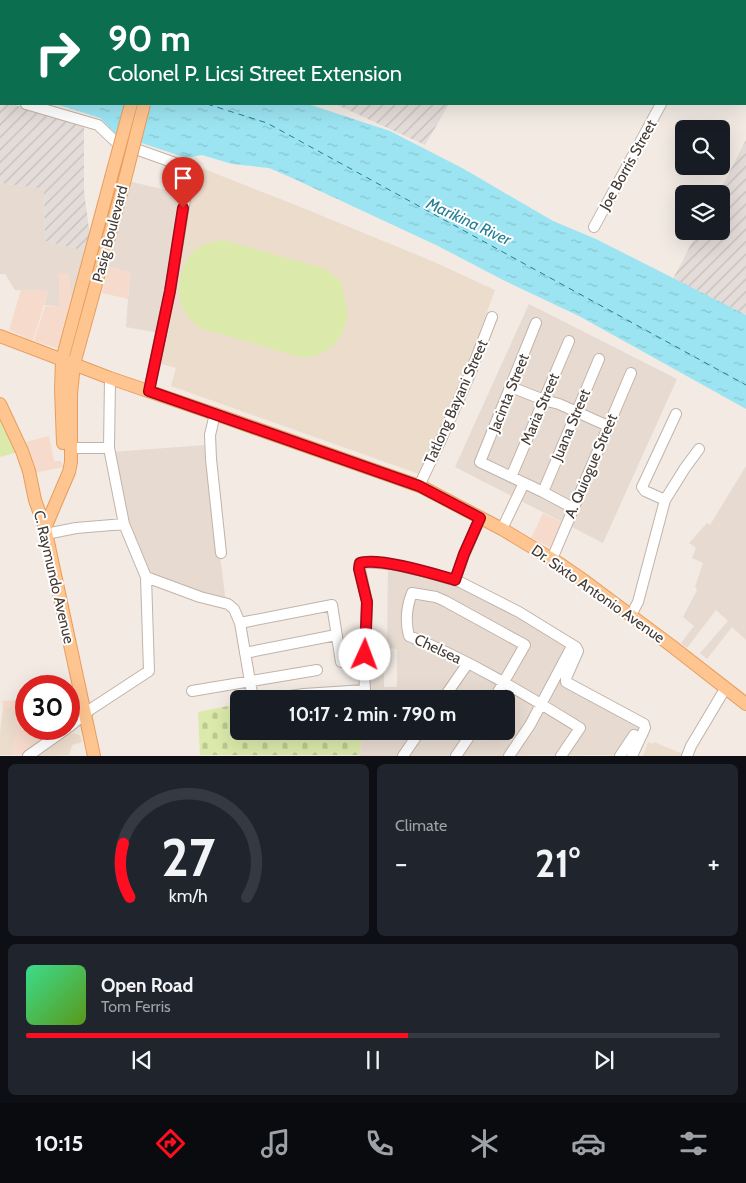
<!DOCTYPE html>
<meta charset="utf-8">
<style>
:root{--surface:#171b24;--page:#20242c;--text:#f1f3f6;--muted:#9ea1a6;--line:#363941;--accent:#ff0e22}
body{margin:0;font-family:Cabin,sans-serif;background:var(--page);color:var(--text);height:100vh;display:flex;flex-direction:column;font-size:19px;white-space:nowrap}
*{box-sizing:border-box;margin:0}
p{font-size:16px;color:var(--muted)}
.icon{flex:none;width:28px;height:28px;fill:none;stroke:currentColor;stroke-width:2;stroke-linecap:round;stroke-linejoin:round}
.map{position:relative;height:756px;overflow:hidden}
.drawer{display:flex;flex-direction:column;gap:8px;padding:8px;background:#0d0f14;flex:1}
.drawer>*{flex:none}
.guide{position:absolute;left:0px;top:0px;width:746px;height:105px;box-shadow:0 5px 20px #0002;background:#0b6e4f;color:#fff;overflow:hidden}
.buttons{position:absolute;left:675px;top:120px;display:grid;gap:10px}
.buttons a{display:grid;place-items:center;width:55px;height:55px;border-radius:8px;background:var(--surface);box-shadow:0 5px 20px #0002;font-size:25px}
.speed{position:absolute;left:15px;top:675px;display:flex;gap:10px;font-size:25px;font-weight:700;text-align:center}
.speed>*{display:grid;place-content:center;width:65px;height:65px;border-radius:50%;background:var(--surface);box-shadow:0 5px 20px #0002;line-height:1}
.speed .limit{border:8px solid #d22;background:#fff;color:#111}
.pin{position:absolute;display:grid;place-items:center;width:42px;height:42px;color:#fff;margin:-51px -21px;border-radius:50% 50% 50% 0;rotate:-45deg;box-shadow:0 0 5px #0007}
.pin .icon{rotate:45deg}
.me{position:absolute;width:55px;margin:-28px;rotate:2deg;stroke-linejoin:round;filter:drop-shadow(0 0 4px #0008)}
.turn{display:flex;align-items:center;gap:18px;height:105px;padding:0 25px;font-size:22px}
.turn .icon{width:65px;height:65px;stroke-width:2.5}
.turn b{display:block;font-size:35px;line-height:42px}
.big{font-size:38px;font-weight:700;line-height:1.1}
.drawer .tile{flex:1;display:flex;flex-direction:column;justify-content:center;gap:8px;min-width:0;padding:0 18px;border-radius:8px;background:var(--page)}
.drawer .dial{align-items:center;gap:0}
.dial svg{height:130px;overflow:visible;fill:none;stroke:var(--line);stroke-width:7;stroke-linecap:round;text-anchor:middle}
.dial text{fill:var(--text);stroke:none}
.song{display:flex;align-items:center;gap:15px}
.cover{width:60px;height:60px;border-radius:8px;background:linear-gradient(135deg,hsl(150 70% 55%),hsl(90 70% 35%))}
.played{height:5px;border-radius:2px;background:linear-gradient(90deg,var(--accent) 55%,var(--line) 55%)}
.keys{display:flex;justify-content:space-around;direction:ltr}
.heat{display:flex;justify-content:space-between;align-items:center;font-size:28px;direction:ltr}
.drawer .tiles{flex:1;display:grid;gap:8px;grid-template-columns:1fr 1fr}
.tile:last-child{grid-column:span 2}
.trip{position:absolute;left:230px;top:690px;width:285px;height:50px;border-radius:8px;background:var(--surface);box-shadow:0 5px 20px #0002;font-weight:700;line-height:50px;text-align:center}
.tabs{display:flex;height:80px;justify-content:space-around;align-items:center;background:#090b0e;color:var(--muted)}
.tabs .icon{width:35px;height:35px}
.tabs .active{color:var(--accent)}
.tabs b{font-size:22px;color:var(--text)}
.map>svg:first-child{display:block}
.residential{fill:#e7dbd1}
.commercial{fill:#f6dbcd}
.industrial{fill:url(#industrial-furrows)}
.education{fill:#ecdccc}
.green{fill:#dbe9aa}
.cemetery{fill:url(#cemetery-stones)}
.water{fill:url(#water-ripples)}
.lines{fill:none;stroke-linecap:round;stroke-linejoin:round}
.ferry{stroke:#247f93;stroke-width:1;stroke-dasharray:6 5;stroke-linecap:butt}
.minor-casing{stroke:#c1b3a9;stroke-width:12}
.major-casing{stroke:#e89d5c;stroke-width:14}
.minor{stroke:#fff;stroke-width:10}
.major{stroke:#ffc590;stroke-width:12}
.major-bridge-casing{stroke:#e89d5c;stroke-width:14;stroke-linecap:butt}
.major-bridge{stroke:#ffc590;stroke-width:12}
.route-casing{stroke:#a60916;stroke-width:12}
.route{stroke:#ff0e22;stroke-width:9}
.labels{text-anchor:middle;stroke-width:4;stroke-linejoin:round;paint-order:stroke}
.street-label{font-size:15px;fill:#443a33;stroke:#fff}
.water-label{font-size:16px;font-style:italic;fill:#247f93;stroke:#fff}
</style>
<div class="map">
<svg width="746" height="756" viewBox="0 0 746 756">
<defs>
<pattern id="industrial-furrows" width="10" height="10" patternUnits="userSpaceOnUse" patternTransform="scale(1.25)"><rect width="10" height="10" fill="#e4dcd9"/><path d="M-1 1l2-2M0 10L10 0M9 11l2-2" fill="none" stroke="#c5bebb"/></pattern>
<pattern id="cemetery-stones" width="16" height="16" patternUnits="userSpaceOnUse" patternTransform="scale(1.25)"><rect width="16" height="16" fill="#dbe9aa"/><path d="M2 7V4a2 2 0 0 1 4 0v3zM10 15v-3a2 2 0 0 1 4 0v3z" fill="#bdc993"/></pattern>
<pattern id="water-ripples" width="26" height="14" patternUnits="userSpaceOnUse" patternTransform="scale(1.25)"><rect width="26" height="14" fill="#9ce4f2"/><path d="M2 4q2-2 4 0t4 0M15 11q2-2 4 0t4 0" fill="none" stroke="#88c4d0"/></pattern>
</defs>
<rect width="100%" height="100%" fill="#f2eae3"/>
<path class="residential" d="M13 0H153L152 1H17Z
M128 181 183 194 158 333 126 327 130 272 108 267Z
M0 183 44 189 45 241 86 251 71 304 69 274H59L60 307 44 305 48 291 15 290 5 274H0Z
M529 304 677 379 603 543 455 467Z
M206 445 226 603 164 582 147 570 127 527 111 452Z
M746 466V640L732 627 707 659 700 653 728 621 716 610 687 648 681 643 694 626 683 617 697 590 695 587 703 563 692 558 696 548 689 543 707 523 710 525Z
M388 565 456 581 577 649 564 679 645 724 630 755 360 756 363 731H506V699H367L368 672 384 673V687H397V649L387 648Z"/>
<path class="commercial" d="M108 267 130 272 128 299 102 293Z
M59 273 69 274 71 304 59 349 34 341 45 306 60 307Z
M21 290 48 291 33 341 9 330Z
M49 436 54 461H61L63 467 35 473 26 442Z
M543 513 565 524 553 549 531 538Z
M26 700V729H61L23 755H12L17 727 13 726 16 709 3 707 2 701Z"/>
<path class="industrial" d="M1 100V104H12L84 127V191L90 237 86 251 45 241 44 189 0 183V106Z
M335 104H449L425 145Z
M746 140V315L673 279 698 231H721V194H718Z"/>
<path class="education" d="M194 165 298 206 432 261 495 290 444 428 438 431 419 474 171 386 176 368 158 363Z
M3 707 16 709 14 726 17 727 12 755H0V733Z
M72 733 80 735 82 742 72 745 69 755 36 756 65 735Z
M648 742 653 744 654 742 683 754 682 756H643Z"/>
<path class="green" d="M223 240 325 269 341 281 345 299 348 316 342 334 333 346 319 355 303 358 200 328C193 322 187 317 183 308 174 290 182 255 201 246 207 242 216 242 223 240Z
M0 417 18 452 0 457Z"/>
<path class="cemetery" d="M239 704V731H363L360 755H200L198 712Z"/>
<path class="water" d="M56 104H308L390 131 464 169 553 221 596 239 746 315V409L579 316 505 281 438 246 290 177 269 168 232 164 202 155 187 158 117 135 100 118Z"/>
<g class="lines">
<path class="ferry" d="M0 37H1
M207 104 267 123 746 385"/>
<g class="minor-casing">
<path id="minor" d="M199 0 200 1
M296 0 297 1
M377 1 378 0
M719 1 721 0
M0 96 1 97
M26 104 98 125 116 142 189 168V175L170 291 149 391
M594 227 661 104
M536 323 480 462 543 492 573 508
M110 378 109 448 124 524 146 577 200 597 228 604 234 609 240 623 253 699
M511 387 544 400 559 404 608 426
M215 414 210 435 211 459 221 553
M70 448H109
M511 477 569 341
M419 486 439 444 470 374 492 317
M543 492 599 359
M665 500 645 491 642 487 676 414
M502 529 524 483
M46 534 76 528 124 524
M552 559 631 373
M455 580 464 555 480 518
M631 615 638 602 665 500 685 468 699 449
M240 623 332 605 341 662
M245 653 336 635
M192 691 317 670
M269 699 304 694 365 690 364 672 367 602 359 565 362 562 391 564 430 573 460 582 519 612 576 647 578 651 566 678V682L644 724 645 728 632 756
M443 699 468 663
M494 699 525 645 445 601 436 597 412 593C406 608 405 621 409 636 469 660 525 694 580 728L561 756
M69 727 91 709 149 671 146 577
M28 756 66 729
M403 756 420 731
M456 756 473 731
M509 756 530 725 571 648
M620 756 634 735
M687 756 691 746 725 689"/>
</g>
<g class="major-casing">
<path id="major" d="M158 1V0
M170 1 171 0
M0 336 110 378 215 414 422 487 502 529 560 564 586 582 673 647 746 704
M0 404 22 451 29 471 35 500 45 528 94 756
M63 443 61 390 62 360 111 178
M45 528 69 472 71 462V394L74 364 125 179"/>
</g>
<use href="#minor" class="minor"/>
<use href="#major" class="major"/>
<g class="major-bridge-casing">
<path id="major-bridge" d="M111 178 131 104
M125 179 144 104"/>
</g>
<use href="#major-bridge" class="major-bridge"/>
</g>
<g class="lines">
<g class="route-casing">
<path id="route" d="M183 208 170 291 149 391 419 486 480 518 464 554 455 580C434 574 379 557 360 563L359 569 367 602 365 655"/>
</g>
<use href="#route" class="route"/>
</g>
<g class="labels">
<g class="street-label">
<text transform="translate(628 165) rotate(-61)" y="5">Joe Borris Street</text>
<text transform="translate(110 234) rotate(-75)" y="5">Pasig Boulevard</text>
<text transform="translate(509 393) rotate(-68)" y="5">Jacinta Street</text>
<text transform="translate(456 402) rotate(-66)" y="5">Tatlong Bayani Street</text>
<text transform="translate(540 409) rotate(-67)" y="5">Maria Street</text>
<text transform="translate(571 425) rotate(-67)" y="5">Juana Street</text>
<text transform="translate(591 466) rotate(-67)" y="5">A. Quiogue Street</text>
<text transform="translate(54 577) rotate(77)" y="5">C. Raymundo Avenue</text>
<text transform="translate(598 594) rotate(35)" y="5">Dr. Sixto Antonio Avenue</text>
<text transform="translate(438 649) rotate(25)" y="5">Chelsea</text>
</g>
<g class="water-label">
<text transform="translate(469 221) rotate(25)" y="6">Marikina River</text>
</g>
</g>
</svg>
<div class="buttons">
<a><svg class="icon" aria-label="search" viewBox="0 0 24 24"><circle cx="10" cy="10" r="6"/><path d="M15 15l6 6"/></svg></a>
<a><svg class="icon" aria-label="layers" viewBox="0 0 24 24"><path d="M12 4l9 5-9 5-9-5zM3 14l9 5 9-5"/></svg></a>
</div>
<div class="speed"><div class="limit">30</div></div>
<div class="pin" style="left:183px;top:208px;background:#d93025"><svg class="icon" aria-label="arrive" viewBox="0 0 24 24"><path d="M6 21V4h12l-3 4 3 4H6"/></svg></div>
<svg class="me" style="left:365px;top:655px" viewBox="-20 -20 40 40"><circle r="19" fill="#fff"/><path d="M0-13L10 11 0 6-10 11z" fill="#ff0e22"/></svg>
<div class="trip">10:17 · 2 min · 790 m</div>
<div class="guide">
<div class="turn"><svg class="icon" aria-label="right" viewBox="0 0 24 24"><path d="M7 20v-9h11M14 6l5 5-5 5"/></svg><div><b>90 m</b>Colonel P. Licsi Street Extension</div></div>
</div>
</div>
<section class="drawer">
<div class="tiles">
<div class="tile dial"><svg viewBox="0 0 100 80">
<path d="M14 69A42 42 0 1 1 86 69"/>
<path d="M14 69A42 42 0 0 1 10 36" stroke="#ff0e22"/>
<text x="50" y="56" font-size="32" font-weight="700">27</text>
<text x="50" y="72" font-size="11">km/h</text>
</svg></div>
<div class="tile"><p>Climate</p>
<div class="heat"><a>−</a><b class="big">21°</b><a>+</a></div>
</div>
<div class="tile">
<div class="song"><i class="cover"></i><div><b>Open Road</b><p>Tom Ferris</p></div></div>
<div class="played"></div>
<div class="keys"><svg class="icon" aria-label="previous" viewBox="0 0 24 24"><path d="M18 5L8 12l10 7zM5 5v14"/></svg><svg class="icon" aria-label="pause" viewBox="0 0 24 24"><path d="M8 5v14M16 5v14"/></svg><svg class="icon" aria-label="next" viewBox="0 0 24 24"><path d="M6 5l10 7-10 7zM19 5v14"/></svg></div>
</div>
</div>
</section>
<nav class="tabs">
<b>10:15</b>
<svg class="icon active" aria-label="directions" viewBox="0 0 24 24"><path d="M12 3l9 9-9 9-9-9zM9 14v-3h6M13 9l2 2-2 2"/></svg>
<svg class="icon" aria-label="music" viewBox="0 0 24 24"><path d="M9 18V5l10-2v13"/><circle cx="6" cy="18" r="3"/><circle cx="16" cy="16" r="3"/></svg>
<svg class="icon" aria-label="phone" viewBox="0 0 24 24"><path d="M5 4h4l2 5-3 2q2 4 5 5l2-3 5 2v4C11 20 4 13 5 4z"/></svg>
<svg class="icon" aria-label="climate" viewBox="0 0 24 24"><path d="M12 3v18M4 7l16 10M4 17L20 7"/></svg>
<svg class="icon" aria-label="car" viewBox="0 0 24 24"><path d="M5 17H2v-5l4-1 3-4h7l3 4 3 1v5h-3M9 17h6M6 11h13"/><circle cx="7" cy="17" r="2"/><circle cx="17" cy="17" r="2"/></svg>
<svg class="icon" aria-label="filters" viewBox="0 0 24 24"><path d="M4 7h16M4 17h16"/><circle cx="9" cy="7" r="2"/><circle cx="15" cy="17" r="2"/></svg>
</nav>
